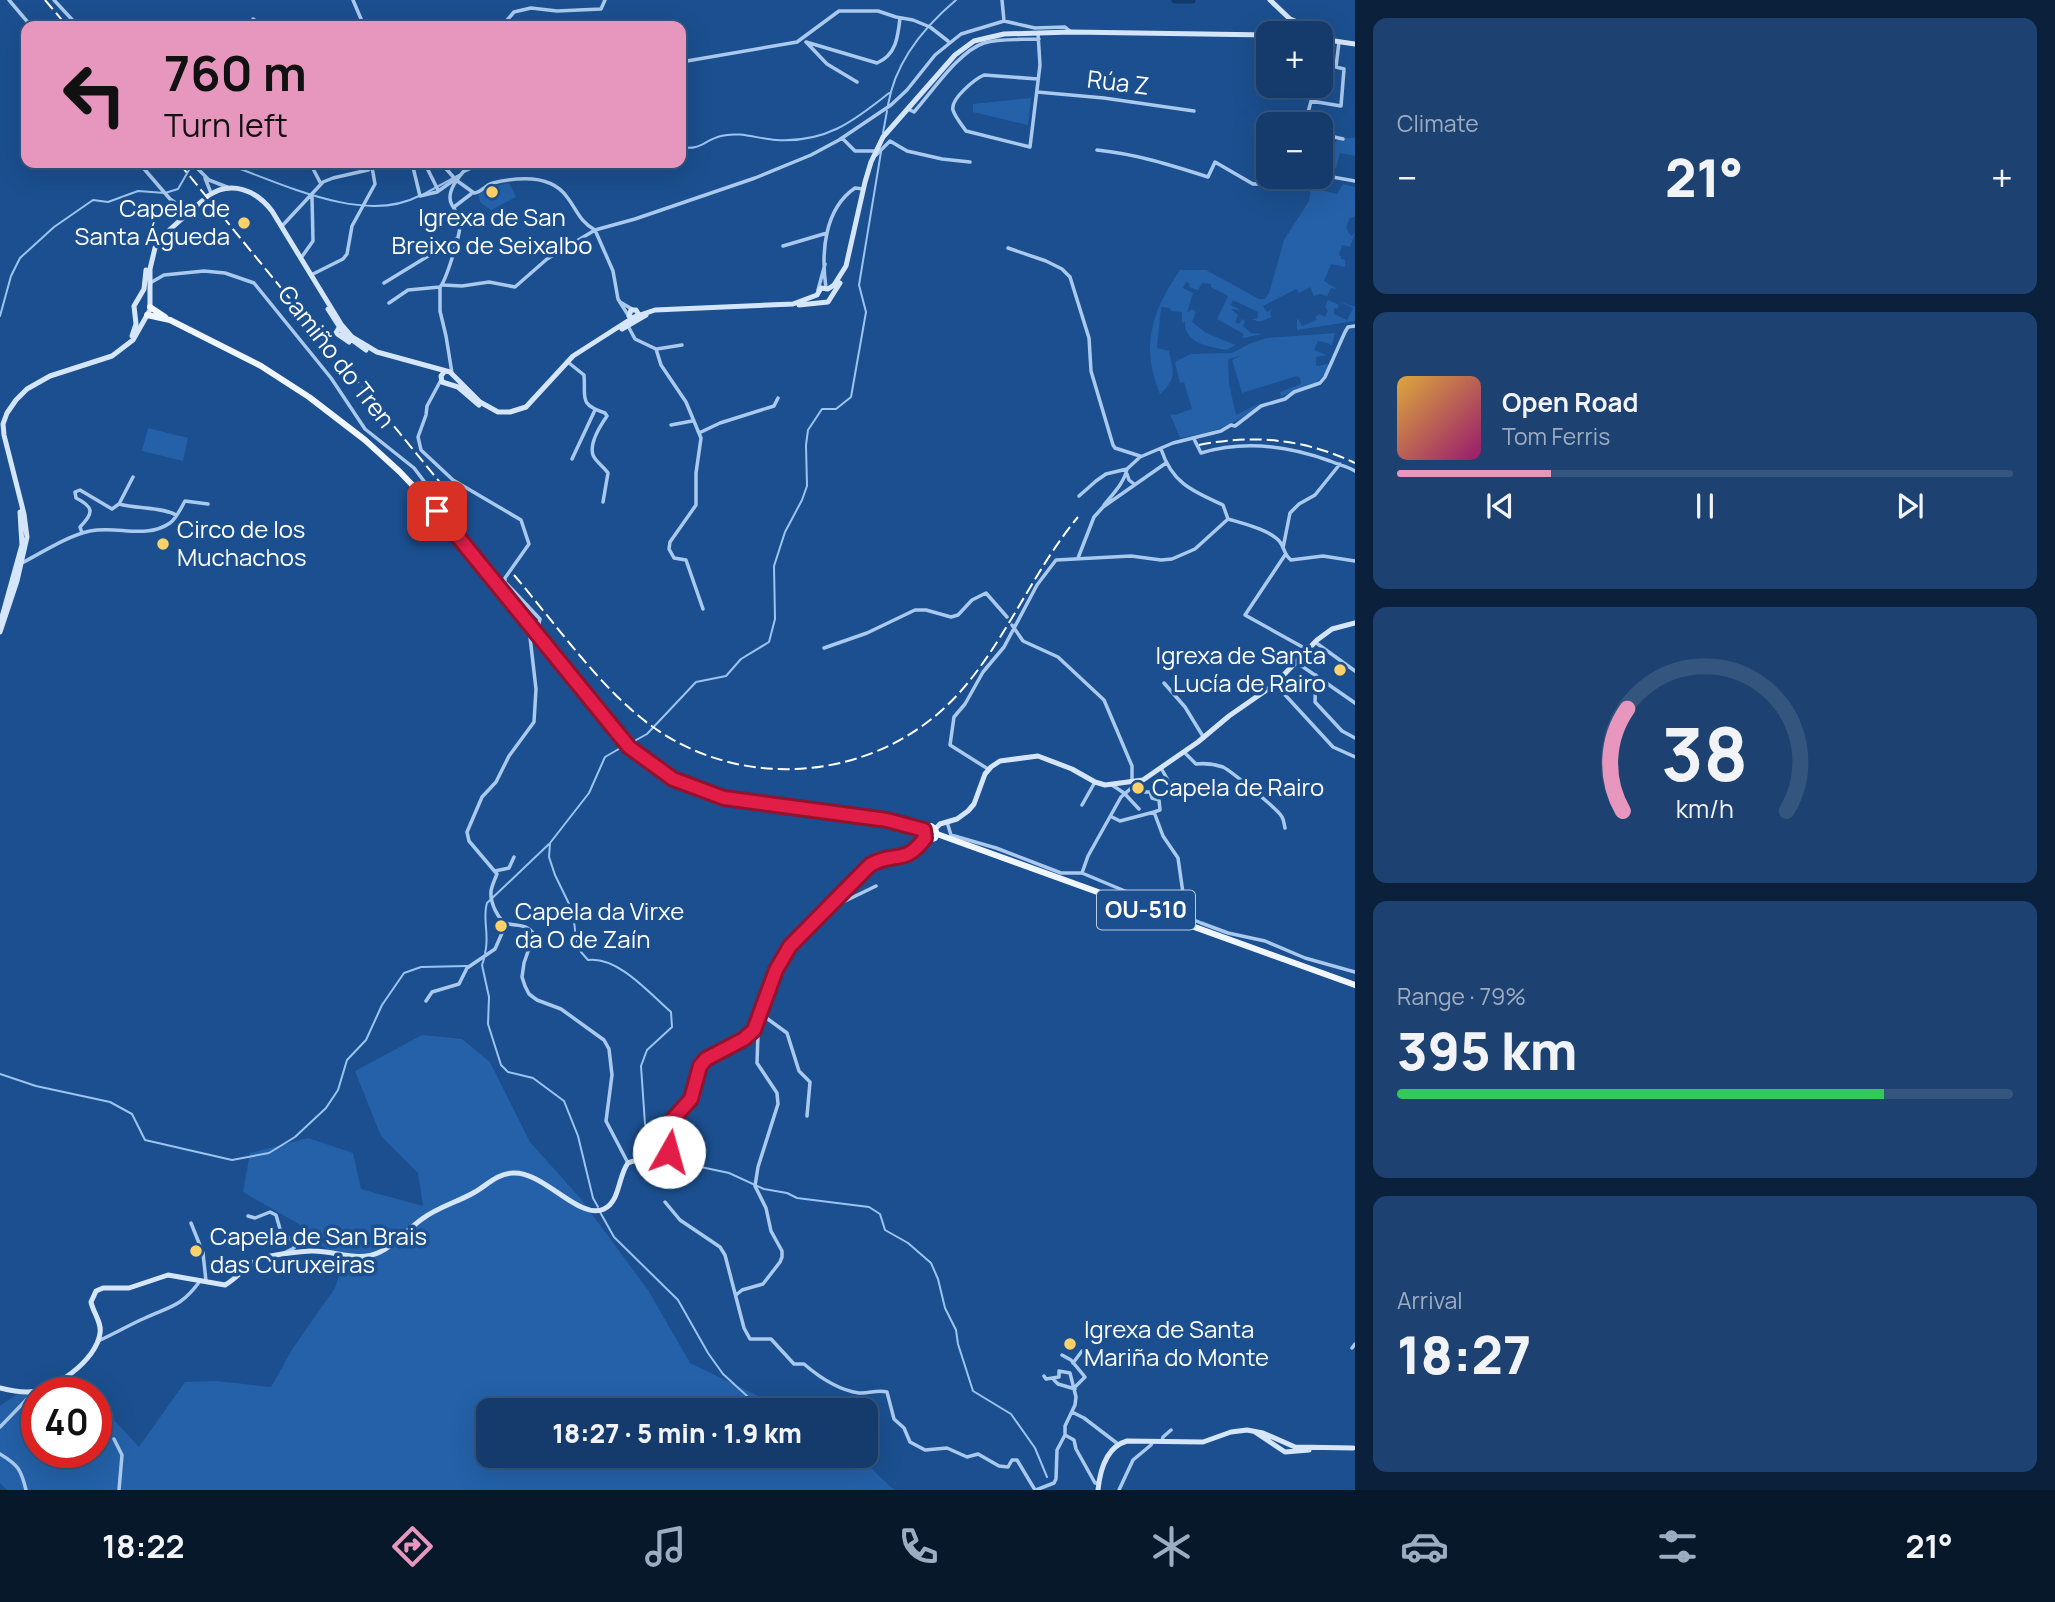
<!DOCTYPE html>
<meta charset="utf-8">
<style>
:root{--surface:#143b6b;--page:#1d4271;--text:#f1f3f6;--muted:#9dadc1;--line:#33557e;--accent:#e797bd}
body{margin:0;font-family:Manrope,sans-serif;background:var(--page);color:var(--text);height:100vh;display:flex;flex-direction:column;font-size:26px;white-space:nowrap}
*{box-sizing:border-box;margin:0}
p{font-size:23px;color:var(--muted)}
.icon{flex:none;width:38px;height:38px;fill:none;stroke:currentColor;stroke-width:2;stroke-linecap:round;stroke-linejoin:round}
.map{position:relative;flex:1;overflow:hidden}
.sheet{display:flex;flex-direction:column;gap:18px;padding:18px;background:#0b203b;width:700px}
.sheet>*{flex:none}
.guide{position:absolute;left:21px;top:21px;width:665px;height:147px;border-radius:14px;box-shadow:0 7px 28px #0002,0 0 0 2px var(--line);background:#e797bd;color:#111;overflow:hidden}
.buttons{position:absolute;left:1256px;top:21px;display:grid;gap:14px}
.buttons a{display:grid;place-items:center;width:77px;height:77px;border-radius:14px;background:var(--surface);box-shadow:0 7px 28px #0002,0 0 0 2px var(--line);font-size:35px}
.speed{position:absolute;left:21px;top:1377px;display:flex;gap:14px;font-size:35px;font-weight:700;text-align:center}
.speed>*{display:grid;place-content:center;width:91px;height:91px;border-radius:50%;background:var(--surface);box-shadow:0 7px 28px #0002,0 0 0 2px var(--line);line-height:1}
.speed .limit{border:10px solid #d22;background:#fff;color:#111}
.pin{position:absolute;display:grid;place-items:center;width:60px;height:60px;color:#fff;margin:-30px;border-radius:14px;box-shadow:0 4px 10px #0006}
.me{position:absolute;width:77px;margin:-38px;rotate:7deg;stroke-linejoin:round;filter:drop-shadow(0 0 5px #0008)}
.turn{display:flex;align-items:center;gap:24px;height:147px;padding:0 28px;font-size:32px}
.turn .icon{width:91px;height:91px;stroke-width:2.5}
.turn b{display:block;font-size:49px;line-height:60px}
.big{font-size:52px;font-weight:800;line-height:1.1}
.sheet .card{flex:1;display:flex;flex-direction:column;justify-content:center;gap:10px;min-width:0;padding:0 24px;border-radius:14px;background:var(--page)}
.sheet .dial{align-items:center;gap:0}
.dial svg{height:182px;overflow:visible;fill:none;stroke:var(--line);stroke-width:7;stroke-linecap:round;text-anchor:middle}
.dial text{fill:var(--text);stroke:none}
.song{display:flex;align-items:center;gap:21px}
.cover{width:84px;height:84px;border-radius:10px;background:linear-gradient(135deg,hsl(40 70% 55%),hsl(320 70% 35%))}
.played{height:7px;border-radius:4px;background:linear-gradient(90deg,var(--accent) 25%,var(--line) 25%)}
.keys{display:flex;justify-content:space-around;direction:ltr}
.heat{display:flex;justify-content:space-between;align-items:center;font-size:38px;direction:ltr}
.charge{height:10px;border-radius:5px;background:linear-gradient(90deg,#34c759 79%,var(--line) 0)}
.trip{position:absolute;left:476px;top:1398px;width:402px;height:70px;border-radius:14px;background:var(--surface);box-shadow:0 7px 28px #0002,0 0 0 2px var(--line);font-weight:800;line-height:70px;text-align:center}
.tabs{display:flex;height:112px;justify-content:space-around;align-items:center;background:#08182b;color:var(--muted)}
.tabs .icon{width:49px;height:49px}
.tabs .selected{color:var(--accent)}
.tabs b{font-size:32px;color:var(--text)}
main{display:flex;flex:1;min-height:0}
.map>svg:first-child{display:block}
.green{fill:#2461a8}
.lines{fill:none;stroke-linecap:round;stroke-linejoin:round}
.stream{stroke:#9cc4f0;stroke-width:2}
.river{stroke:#123a6d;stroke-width:7}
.street{stroke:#a9c9ee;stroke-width:3.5}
.secondary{stroke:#d6e6fa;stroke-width:5}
.primary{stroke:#f0f6ff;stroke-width:6}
.rail{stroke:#fff;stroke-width:2;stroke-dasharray:12 5;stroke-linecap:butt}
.street-bridge{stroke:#a9c9ee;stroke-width:3.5}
.route-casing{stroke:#92132f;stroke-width:18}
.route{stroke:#e11d48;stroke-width:12}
.poi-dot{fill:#ffd166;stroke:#1b4f8f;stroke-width:2.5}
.labels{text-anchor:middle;stroke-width:7;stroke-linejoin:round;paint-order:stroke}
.shield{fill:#1b4f8f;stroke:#bbcadd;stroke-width:2}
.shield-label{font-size:23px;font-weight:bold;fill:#fff}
.street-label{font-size:24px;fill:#fff;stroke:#1b4f8f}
.poi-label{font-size:24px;fill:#fff;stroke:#1b4f8f;text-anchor:start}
</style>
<main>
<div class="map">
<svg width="1355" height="1490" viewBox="0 0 1355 1490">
<rect width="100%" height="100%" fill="#1b4f8f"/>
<path class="green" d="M1031 98 1028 125 973 112V104Z
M1345 138H1355V156L1340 153 1336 168 1325 165 1326 161 1321 158V150H1324L1326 140 1336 142 1338 139 1344 141Z
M509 183 516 197 491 210 480 202 478 194 486 190 491 201 497 199V194L493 187Z
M1343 184 1355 187V216L1349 219 1346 228 1351 236 1355 233 1350 247 1342 245 1339 255 1341 256V259L1345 260V267L1331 264 1324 281 1337 289 1331 288 1327 296 1320 294 1314 296 1310 287 1299 293 1296 289 1263 306 1267 312 1272 309 1270 313 1272 317 1259 322 1252 319H1257L1258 312 1233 300 1231 305 1241 310 1231 309 1238 315 1235 322 1239 324 1242 319 1245 321 1243 326 1251 333 1262 334 1244 338 1242 337 1244 334 1217 319 1228 296 1211 287V284L1202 283 1198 290 1189 287 1190 284 1186 282 1183 288 1193 293 1187 313 1192 309 1196 312 1192 322 1206 333 1236 345 1226 350C1209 347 1183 343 1185 321L1182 323V312L1171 311 1170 308 1161 307 1157 348 1169 351C1174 373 1176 380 1160 394 1141 348 1150 314 1180 270H1206L1259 299H1265L1269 293 1284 240 1309 201 1311 188 1337 194Z
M1328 300 1339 305 1337 309 1334 308V314L1347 320 1353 308 1338 301 1355 307V321L1297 330V319L1299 320 1302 326 1317 320 1315 317 1320 314 1325 317 1328 311 1325 306Z
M1335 333 1332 346 1328 343 1318 341 1314 350 1327 355 1316 357V366L1329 364C1321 389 1303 384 1283 396L1281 397 1280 392 1301 384 1300 378 1297 376 1242 393 1232 360 1240 356 1228 359 1229 384 1236 415 1260 403C1234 427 1214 432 1180 438L1170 414 1175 415 1192 409 1184 382 1180 383 1175 363 1176 361 1191 354 1232 353 1249 344 1266 338Z
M148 428 188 438 183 461 142 451Z
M422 1035 462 1039 490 1062 530 1142 580 1198 648 1290 690 1363 787 1410H488V1456H858L894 1490H7L0 1483V1406L22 1391 37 1394V1452H96V1405L115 1419 114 1420 139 1447 185 1382 216 1381 271 1387 293 1348 335 1288 344 1260 312 1239 302 1226 243 1192 250 1153 308 1138 353 1153 361 1189 423 1206 418 1173 381 1136 355 1071Z"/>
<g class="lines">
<path class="stream" d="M888 105C895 63 924 27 956 0
M883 133 887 111
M681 147C701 151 704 140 721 136 739 131 759 139 776 140 825 143 853 122 889 93
M230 163 235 167C287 186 366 224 419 196
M464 172 484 163
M424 194 459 175
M0 316 11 276 20 258 54 227 93 200 108 202 138 191 165 193 178 189 193 163
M629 744 647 734 696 682 726 676 741 659 769 642 775 619 774 566 785 532 802 500 807 486 806 445 808 430 822 409H836L851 397 866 312 859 285 881 152
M624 746 605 757 589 793 550 843 549 857 555 875 573 912 576 939 581 952 588 960C618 956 650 994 671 1012L672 1027 647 1050 641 1066 645 1124 657 1148 665 1153
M485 953C490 936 482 919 487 903L549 844
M484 959 482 965 489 997 488 1024 501 1065 508 1072 533 1078 564 1101 578 1136 593 1198 598 1207
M0 1074 36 1086 110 1102 132 1114 145 1140 232 1160 269 1153 295 1137 326 1108 338 1090 347 1060 366 1040 382 1005 404 973 421 967 467 966
M670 1155 687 1164 729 1173 764 1189 787 1193 797 1198 869 1207 880 1214 885 1230 908 1243 931 1263 938 1279 945 1308 956 1330 958 1344 973 1391 1011 1414 1035 1448 1047 1477
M600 1212 614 1237 678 1300 708 1353 723 1374 758 1406 773 1410"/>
<path class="river" d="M1175 0H1192"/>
<path class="street" d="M9 0 31 26
M54 0 78 26
M353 0 364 26
M1002 0 1004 21
M253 19 262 26
M502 26 514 12 531 8 557 11 601 9 605 0
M806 42 877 63C896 55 898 37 900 18
M807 43 827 64 857 82
M1321 58 1326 40
M681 62 797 42 839 11H878L896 17 913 20 930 27 948 41
M1038 79 984 75C975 79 950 99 953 110 955 117 962 125 966 131L1030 147 1040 65 1038 33
M1037 92 1104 98 1194 111
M1311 101 1341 106 1344 69 1336 67 1339 42
M908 109 914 112C932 92 959 51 984 43 1000 38 1022 40 1039 39
M1305 124 1315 86
M1321 134 1343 139
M842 138 855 151H876
M1097 150C1136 154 1171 165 1208 177L1215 162 1253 184H1263L1282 177
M876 155 890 141 907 151 942 159 970 162
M139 163 170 199 187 211
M192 163 209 180 227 187
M281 163H294
M310 163 321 184
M412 163 420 196 437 192 454 180
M441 163 456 180 474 193C482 192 485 185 493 183 518 177 551 174 567 197 577 210 580 222 595 230
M428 170 438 190
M1321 175 1355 181
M205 178 211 193
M454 207 471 194
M282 226 323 182 333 178 368 170 377 163
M595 230 613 271 618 299 628 315
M783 246 827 233
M1008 248 1046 261 1062 269 1070 277 1089 338 1091 371 1113 445 1115 448 1140 456
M301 258 313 241 312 197
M311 275 343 259 347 254 352 226 375 184 372 167
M150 283 164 275 204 271 225 273 254 283 331 378 365 429 414 468 433 493 439 492
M384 283 456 239
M443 285 462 286 489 282 515 287 547 259 595 230 635 219 755 178 811 155 839 140 891 105 907 90 935 55 961 34 1004 21 1035 28 1065 27 1071 32
M826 288C821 253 824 209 855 188L863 189
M818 290 825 264
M620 302 632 309
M389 303 408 290 440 287
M628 326 635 339 656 349 661 365 686 402 701 438 696 473V505L670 542 669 549 674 558 686 560 703 609
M657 349 682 345
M569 363 584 375C586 398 578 404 605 413L607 416C600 426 589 443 593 455 595 461 604 467 608 473L603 502
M452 373 446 336 440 311V287C446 281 460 235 460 225 460 217 456 212 452 205 444 191 462 173 471 163
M441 380 427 406 426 415 418 437 421 450 453 480 521 520 529 544 505 578V582L540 619 538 627
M671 425 692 421
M699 433 720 423 774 406 778 398
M1194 439 1201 453C1244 440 1289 446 1330 461 1339 465 1347 466 1355 471
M1161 449C1172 483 1192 491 1223 505L1228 519
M572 459 595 410
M1127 474 1129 480 1134 484
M1079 496 1096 481 1106 474 1127 469 1140 457 1173 443 1221 431 1231 425 1235 426 1261 406 1285 399 1294 392 1320 383 1325 377 1345 332 1348 327 1355 326
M119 504C137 509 162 507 176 515
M1104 505C1113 494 1124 483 1127 469
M1228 519C1241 523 1271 530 1280 542 1285 549 1284 555 1291 560L1323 556 1355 561
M82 533 80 527C94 513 94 507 76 498L75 492 80 490 112 509 119 504 133 477
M1283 548 1290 513 1299 504 1315 495 1340 464
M1285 555 1245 615 1308 650
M1078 558 1094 517 1103 507 1166 463
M22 563C43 552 67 536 90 531 117 525 145 540 170 523 176 519 181 508 185 501L208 504
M1012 625 1023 641 1058 657 1104 700 1132 766V781
M530 637 536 689 534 722 509 756 496 782 482 797 467 832 469 841 497 874C495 879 492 885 491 891 490 902 498 922 509 924 520 926 526 924 534 934L524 963 522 977 525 986 529 994 537 1000 561 1009 597 1035 604 1040 609 1049 612 1075 606 1121 628 1163
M1315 642 1355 671
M824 648 867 633 915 610H926L951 617 958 615 972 600 986 593 1007 617
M1296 662 1355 703
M1316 675 1315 702 1342 731 1355 738
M1164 683 1185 707 1204 738
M1275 684 1333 747 1355 757
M1184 752 1196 764C1205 763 1214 764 1223 767 1231 771 1280 811 1282 817 1284 820 1284 824 1285 828
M1161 768 1169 782
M988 769 950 745 954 717 965 704 983 672 1004 647 1037 585 1056 560 1131 556 1161 560 1172 559 1195 549 1228 519
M1137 784 1143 786 1145 792H1150L1152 798 1159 800 1160 810 1154 812 1163 836 1178 858 1183 893 1178 914
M1112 785 1124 793 1139 809
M1082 805 1095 782
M1112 817 1120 821 1154 812
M947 822 951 835 996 848 1061 873H1082L1201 923 1228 933 1265 941 1305 958 1355 972
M495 871 509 868 514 857
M1082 873 1088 856 1121 797 1136 784
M833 904H839L876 886
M426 1001 432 992 459 984 467 968 495 949 506 924
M761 1014 787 1033 799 1071 810 1082 807 1116
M665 1202 680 1220 720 1247 725 1255 744 1328 750 1339H771L794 1364H804C819 1377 838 1390 859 1393 869 1394 877 1389 887 1392L894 1419 904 1428 910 1442 925 1450 947 1448 967 1457 978 1454 999 1466 1008 1467 1012 1460H1017L1035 1490
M248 1216 255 1218 270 1212 276 1215 280 1229 295 1244 294 1248 284 1253
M191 1223 203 1253 206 1281
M736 1295 742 1290 763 1284 780 1262 782 1257V1251L771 1231 766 1208 755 1186 758 1167 778 1104 777 1093 757 1063 758 1034 754 1030
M98 1341C114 1334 129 1325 145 1318 171 1306 181 1307 200 1281
M1352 1348 1355 1344
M1062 1355 1071 1360 1085 1377 1075 1387
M1073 1363 1082 1351
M1054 1380 1058 1384 1075 1389
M1072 1412 1084 1418 1118 1444
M0 1427 30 1396 32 1391
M1065 1435 1074 1440 1076 1449 1095 1483H1098
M114 1439 122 1455 119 1490
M1162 1441 1163 1437 1171 1430
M0 1454C18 1465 21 1469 26 1490
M1036 1490 1054 1483 1056 1479 1057 1450 1065 1435V1426L1075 1405 1076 1397 1070 1373 1059 1371V1377L1046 1379 1044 1376
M1119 1490 1133 1460 1151 1445 1153 1441"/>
<path class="secondary" d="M1270 0 1290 19 1305 25 1308 33
M1283 33 1288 25 1295 22
M1321 39 1355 44
M208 196C231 180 256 190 272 211L341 324 352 337 377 352 450 372 480 402 498 412H510L526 407 573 356 634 317 655 310 793 304 817 295 821 288 828 289 834 285 846 266 865 182 871 162 883 137 955 55 974 41 1004 34 1071 32 1269 35
M799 305 828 302 840 283
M328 309 344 334 366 350
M633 319 629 316 631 310H636L639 315
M340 326 336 333 349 342
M622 329 646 315
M132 336 136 324 134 306 144 289 146 270
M444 372 441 376 442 382 458 387 479 405
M0 624 22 545 20 512
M0 632 17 581 27 537 24 514 4 435 3 424 7 413 16 400 27 389 50 376 112 356 133 340 150 310V269L155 248 167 232 202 201
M935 829 940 824 957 819 968 811 974 804 985 774 991 767 1000 761 1038 756 1072 769 1095 782 1105 785 1143 780 1198 742 1229 716 1275 684 1317 640 1332 629 1355 623
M0 1388C8 1390 19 1392 27 1392 53 1392 97 1360 100 1333 102 1323 93 1312 91 1302L96 1291 103 1288H129L168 1275 225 1285C236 1279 243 1269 254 1262 268 1254 295 1252 311 1251 334 1250 358 1263 380 1252 396 1244 408 1229 422 1219 438 1207 458 1202 475 1192 487 1185 497 1174 512 1173 543 1170 579 1221 604 1209 620 1202 618 1176 628 1163 641 1156 656 1162 668 1154L670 1148 668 1130 673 1119 691 1099 700 1066 706 1059 744 1039 754 1030 776 970 790 946 870 865C893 852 905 865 925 838
M1255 1432 1285 1452 1309 1450
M1098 1490C1100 1470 1106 1447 1127 1441L1203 1442 1231 1432 1247 1430 1263 1433 1295 1447 1353 1448"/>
<path class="primary" d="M150 307 165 317
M147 315 170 320 261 366 309 397 365 440 400 472 437 511 629 747 673 779 724 798 887 820 924 830 931 826 935 829 937 834
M924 830V837L928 840 935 838 937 834
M937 834 1355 985"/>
<path class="rail" d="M45 0 67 26
M179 163 469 518
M1199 445C1253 434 1305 439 1355 463
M514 575C556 624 601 690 653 727 748 795 883 779 960 692 1007 639 1033 571 1078 517"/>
<path class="street-bridge" d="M439 492 450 483"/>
</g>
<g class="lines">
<g class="route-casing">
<path id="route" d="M437 511 629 747 673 779 724 798 887 820 924 830 925 838C905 866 893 851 870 865L790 946 776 970 754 1030 744 1039 706 1059 700 1066 691 1099 673 1119 668 1130 669 1152"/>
</g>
<use href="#route" class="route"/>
</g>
<g class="poi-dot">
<circle cx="492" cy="192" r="7"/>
<circle cx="244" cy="223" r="7"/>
<circle cx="163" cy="544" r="7"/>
<circle cx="1340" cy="670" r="7"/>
<circle cx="1138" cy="788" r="7"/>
<circle cx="501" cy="926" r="7"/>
<circle cx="196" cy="1251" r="7"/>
<circle cx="1070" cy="1344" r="7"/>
</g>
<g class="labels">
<rect class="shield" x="1097" y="890.5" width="98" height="39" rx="5"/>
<g class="shield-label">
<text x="1146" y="918">OU-510</text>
</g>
<g class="street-label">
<text transform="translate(1118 83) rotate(7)" y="8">Rúa Z</text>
<text transform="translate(336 357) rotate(52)" y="8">Camiño do Tren</text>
</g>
<g class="poi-label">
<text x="230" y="217" text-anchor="end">Capela de<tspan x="230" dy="28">Santa Águeda</tspan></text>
<text x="492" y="226" text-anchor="middle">Igrexa de San<tspan x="492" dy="28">Breixo de Seixalbo</tspan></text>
<text x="177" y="538">Circo de los<tspan x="177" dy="28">Muchachos</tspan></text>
<text x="1326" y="664" text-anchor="end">Igrexa de Santa<tspan x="1326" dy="28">Lucía de Rairo</tspan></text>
<text x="1152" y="796">Capela de Rairo</text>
<text x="515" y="920">Capela da Virxe<tspan x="515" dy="28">da O de Zaín</tspan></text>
<text x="210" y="1245">Capela de San Brais<tspan x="210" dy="28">das Curuxeiras</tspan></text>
<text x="1084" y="1338">Igrexa de Santa<tspan x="1084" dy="28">Mariña do Monte</tspan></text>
</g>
</g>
</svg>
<div class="buttons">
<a>+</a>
<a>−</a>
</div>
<div class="speed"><div class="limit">40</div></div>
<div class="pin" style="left:437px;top:511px;background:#d93025"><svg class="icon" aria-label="arrive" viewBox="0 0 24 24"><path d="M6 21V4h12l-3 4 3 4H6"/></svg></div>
<svg class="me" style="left:669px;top:1152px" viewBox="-20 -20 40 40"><circle r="19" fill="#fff"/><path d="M0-13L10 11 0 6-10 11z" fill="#e11d48"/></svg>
<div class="trip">18:27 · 5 min · 1.9 km</div>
<div class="guide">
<div class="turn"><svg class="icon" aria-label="left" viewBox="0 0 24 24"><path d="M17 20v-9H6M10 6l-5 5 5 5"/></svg><div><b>760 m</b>Turn left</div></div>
</div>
</div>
<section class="sheet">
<div class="card"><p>Climate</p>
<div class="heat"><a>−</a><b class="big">21°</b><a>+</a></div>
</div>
<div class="card">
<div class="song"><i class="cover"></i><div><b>Open Road</b><p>Tom Ferris</p></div></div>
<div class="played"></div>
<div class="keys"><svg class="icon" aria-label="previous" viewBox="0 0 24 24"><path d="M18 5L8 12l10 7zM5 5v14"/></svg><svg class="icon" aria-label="pause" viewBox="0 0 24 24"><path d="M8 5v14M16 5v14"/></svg><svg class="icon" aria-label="next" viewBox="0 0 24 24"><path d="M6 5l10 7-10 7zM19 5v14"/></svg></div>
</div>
<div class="card dial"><svg viewBox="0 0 100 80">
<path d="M14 69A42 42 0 1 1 86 69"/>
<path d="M14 69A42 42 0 0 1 16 24" stroke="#e797bd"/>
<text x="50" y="56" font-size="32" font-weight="700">38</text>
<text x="50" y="72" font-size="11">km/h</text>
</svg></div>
<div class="card"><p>Range · 79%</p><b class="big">395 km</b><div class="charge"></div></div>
<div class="card"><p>Arrival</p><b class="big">18:27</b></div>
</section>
</main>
<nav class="tabs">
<b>18:22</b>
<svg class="icon selected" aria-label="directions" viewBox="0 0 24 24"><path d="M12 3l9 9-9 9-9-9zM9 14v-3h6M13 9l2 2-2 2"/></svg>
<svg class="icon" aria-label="music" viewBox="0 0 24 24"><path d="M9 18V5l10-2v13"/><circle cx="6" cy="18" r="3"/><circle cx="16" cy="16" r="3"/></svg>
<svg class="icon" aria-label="phone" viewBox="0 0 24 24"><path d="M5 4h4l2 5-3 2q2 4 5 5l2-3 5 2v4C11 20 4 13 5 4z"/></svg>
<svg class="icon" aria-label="climate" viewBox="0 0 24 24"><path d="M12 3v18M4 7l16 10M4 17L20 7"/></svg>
<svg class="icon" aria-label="car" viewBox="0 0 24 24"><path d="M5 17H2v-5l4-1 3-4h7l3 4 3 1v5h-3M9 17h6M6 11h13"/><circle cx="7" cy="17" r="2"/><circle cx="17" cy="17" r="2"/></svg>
<svg class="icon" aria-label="filters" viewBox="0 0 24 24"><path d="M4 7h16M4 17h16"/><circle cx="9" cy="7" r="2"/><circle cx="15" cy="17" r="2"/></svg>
<b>21°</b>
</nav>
